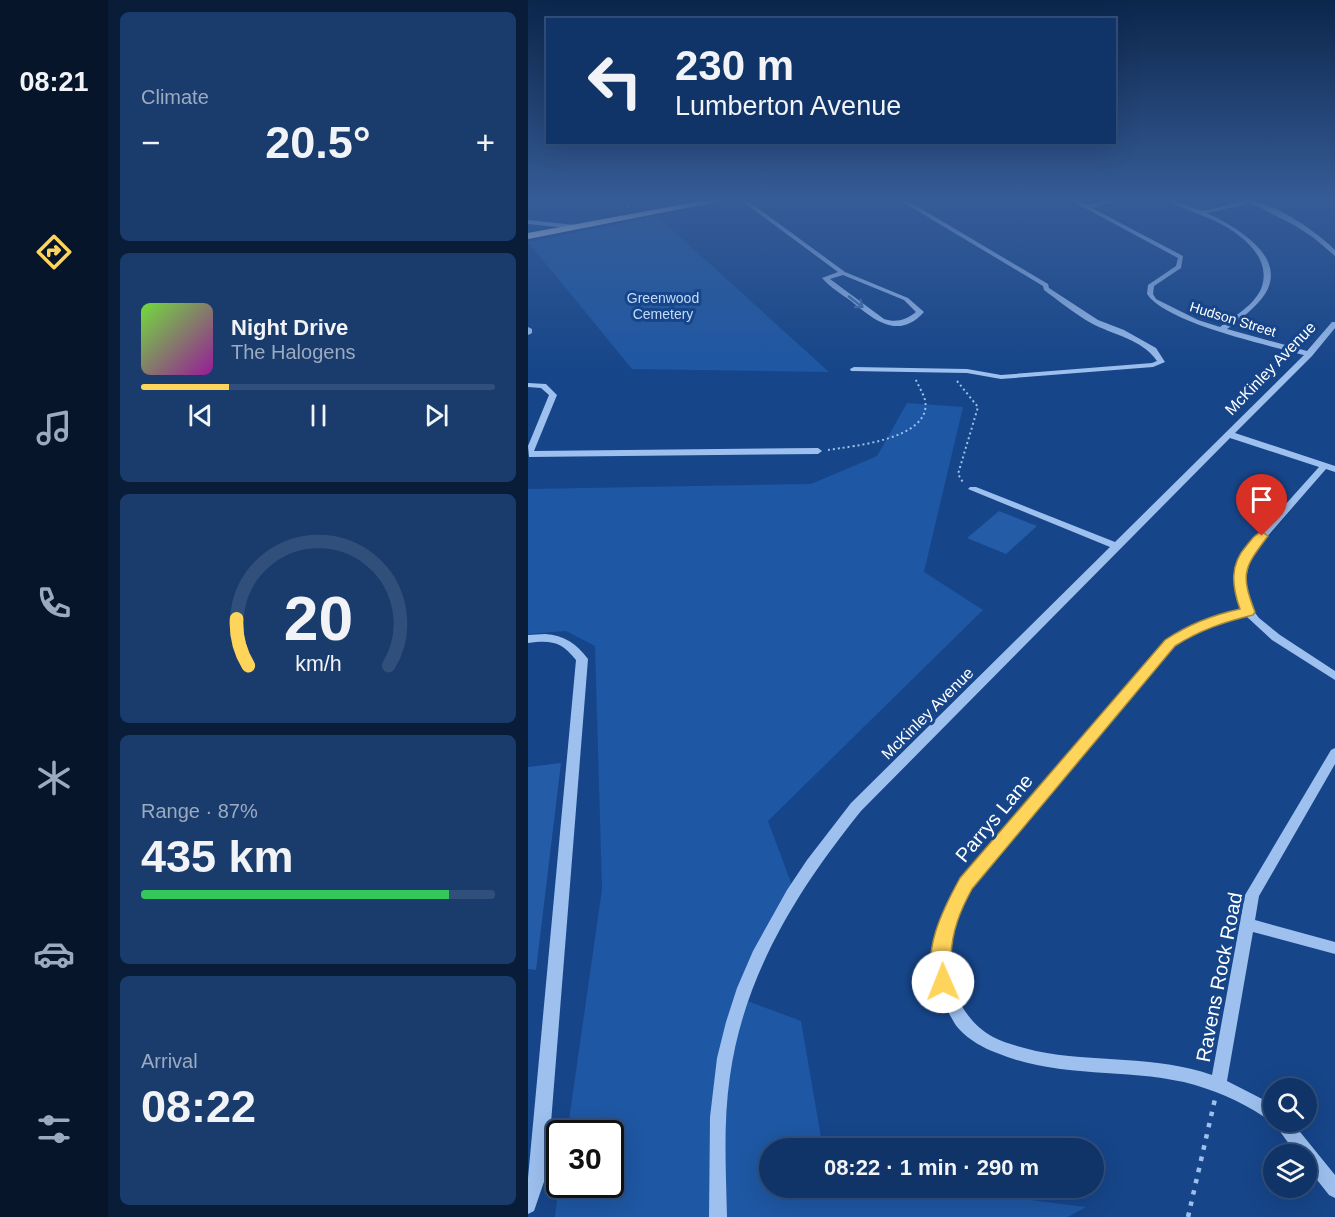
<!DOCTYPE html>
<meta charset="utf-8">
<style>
:root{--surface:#103467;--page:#193c6d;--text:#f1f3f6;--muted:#9caac0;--line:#304f7b;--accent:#ffd45b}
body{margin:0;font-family:Arial,sans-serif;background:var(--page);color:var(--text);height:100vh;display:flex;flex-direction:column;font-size:22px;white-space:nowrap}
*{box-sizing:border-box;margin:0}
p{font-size:20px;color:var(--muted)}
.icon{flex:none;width:33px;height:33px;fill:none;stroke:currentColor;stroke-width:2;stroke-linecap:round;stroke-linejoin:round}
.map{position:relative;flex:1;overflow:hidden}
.side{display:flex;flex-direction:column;gap:12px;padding:12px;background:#091d39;width:420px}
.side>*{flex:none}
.guide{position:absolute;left:18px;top:18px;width:570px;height:126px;border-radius:0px;box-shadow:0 6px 24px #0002,0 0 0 2px var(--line);background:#103467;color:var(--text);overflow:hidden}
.fabs{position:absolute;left:735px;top:1078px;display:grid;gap:12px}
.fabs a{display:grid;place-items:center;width:54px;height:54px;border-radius:50%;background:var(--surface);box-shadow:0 6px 24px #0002,0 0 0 2px var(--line);font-size:30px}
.speed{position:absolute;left:18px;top:1120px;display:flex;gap:12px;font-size:30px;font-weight:700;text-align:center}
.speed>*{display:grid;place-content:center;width:78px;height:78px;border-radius:50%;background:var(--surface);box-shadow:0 6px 24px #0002,0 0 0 2px var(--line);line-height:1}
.speed .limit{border:3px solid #111;border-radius:9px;background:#fff;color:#111}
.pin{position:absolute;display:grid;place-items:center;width:51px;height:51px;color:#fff;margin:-62px -26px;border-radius:50% 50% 50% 0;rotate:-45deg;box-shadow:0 0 6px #0007}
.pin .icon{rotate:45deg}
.me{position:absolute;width:66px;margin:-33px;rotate:359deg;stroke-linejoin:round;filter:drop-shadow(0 0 4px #0008)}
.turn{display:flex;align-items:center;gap:21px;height:126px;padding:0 30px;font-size:27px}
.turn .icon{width:78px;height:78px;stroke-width:2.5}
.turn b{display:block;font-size:42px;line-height:51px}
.big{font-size:45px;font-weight:700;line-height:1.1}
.side .widget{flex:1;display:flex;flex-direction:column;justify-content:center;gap:9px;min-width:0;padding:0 21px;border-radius:9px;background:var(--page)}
.side .dial{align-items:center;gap:0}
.dial svg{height:156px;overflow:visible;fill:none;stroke:var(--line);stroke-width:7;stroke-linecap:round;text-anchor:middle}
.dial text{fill:var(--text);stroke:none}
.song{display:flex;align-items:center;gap:18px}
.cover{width:72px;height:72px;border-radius:9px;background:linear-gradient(135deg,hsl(100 70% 55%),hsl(300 70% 35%))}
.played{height:6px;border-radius:3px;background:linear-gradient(90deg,var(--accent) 25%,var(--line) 25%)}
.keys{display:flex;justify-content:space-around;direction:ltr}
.heat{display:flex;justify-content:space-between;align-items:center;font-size:33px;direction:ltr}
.charge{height:9px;border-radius:4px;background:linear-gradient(90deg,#34c759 87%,var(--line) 0)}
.trip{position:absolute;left:231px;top:1138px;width:345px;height:60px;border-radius:30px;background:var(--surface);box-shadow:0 6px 24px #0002,0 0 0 2px var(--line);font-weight:700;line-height:60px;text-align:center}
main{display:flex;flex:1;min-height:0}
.tab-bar{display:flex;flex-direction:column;width:108px;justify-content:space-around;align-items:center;background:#061529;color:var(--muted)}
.tab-bar .icon{width:42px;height:42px}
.tab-bar .selected{color:var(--accent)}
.tab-bar b{font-size:27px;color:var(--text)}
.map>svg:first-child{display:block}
.green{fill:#1e57a3}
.building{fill:#245ca8}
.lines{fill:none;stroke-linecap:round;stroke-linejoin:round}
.path-far1{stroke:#9dc0ef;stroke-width:2;stroke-dasharray:2 3;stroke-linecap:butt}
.path{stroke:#9dc0ef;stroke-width:4.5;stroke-dasharray:4.5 7;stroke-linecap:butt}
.minor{fill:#9dc0ef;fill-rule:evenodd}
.highway{fill:#fff;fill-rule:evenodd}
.oneway{stroke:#4570ad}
.route{fill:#ffd45b;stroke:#a68a3b;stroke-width:1.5}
.labels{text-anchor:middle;stroke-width:6;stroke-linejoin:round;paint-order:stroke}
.far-park-label{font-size:14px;fill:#c3dbfb;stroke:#164589}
.far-street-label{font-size:14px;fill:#fff;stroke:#164589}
.street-label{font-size:16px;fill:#fff;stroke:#164589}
.near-street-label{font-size:20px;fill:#fff;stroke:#164589}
</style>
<main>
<nav class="tab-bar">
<b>08:21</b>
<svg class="icon selected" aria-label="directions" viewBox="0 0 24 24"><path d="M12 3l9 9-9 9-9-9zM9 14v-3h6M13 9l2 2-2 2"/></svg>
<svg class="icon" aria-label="music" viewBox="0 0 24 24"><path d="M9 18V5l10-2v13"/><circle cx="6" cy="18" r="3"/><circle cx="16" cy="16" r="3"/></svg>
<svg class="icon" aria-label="phone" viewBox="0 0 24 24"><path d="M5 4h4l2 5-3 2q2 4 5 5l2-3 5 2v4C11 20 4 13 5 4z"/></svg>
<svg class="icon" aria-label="climate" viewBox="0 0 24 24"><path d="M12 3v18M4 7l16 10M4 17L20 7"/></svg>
<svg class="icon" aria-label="car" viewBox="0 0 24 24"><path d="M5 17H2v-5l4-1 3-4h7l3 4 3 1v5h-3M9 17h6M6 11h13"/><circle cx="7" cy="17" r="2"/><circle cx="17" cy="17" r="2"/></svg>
<svg class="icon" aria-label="filters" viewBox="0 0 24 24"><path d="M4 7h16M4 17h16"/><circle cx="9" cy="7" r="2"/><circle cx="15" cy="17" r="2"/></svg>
</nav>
<section class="side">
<div class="widget"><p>Climate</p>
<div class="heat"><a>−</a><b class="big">20.5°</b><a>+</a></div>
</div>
<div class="widget">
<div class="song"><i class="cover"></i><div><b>Night Drive</b><p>The Halogens</p></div></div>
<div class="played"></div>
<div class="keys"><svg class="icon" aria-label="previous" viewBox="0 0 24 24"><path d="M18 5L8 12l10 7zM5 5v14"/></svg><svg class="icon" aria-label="pause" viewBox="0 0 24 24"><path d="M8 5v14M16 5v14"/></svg><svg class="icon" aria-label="next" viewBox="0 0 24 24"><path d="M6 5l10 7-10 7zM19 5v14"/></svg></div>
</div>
<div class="widget dial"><svg viewBox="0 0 100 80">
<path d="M14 69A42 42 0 1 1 86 69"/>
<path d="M14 69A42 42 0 0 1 8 45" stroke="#ffd45b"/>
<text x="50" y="56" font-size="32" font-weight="700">20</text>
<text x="50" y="72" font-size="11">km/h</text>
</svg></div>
<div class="widget"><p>Range · 87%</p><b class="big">435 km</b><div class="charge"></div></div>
<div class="widget"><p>Arrival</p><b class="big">08:22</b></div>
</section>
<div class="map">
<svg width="807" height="1217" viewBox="0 0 807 1217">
<rect width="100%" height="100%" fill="#164589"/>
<path class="green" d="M129 216 301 372 104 369 0 242Z
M379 403 435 407 396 572 455 610 240 821 265 888 217 1000 273 1021 295 1149H242V1188H408L558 1207 540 1217H27L31 1184 82 1185V1134H39L74 889 67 646 38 631 0 634V489L283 484 349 456Z"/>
<path class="building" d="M471 511 509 526 478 554 439 538Z
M33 763 8 970 0 969V767Z"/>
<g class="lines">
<path class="path-far1" d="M90 201 101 208
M429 381 450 407 430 474 436 484
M300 450C325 446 405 439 397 400 395 393 390 385 387 378"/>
<path class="path" d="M660 1217 687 1099"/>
<path class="minor" d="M214 201H220L317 272 380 298 396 312C370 341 345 319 323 301 313 294 302 287 294 278L310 272ZM315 275 376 300 388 312C378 320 368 323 356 319L302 279Z
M373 201H380L520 284 521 288 570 320 596 330 628 348 637 362 625 367 473 379 439 373 323 371 322 369 326 367 439 369 473 375 624 363 629 361C614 339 585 335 563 323 547 314 531 301 516 290L515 286Z
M544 201H551L559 205 579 201H589L564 208 655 256 653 268 626 286 625 294 628 299 670 320 692 327C706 317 726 305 733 289 747 254 703 226 675 216 666 212 651 207 642 201 654 201 662 209 673 210 683 212 703 203 714 201 740 197 789 232 807 250V256L786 238 766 225 723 203 679 213C706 226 761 256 737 294 728 308 713 318 699 329L779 351 804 322H807V328L784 356 707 433 807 466V472L798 469 723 555 717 583 721 605 731 618 752 635 807 671V680L744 640 718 616 683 626 646 646 443 888C426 921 409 966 431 1001 439 1016 449 1028 465 1037 478 1044 494 1047 508 1051 566 1063 628 1055 684 1075L717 895 803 750 807 748V764L731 896 727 920 807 942V954L725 932 699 1081 746 1105V1122H764L807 1175V1198L801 1195 778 1166V1155H770C764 1149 749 1126 745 1123 722 1106 694 1093 667 1085 602 1067 533 1080 469 1053 455 1048 441 1040 431 1029 426 1024 423 1016 419 1010 394 966 411 920 433 880L638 640 676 621 714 610 708 598 707 583 713 554 791 467 702 438 333 811C270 889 216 975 202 1076 195 1123 198 1170 199 1217H181L182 1117 189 1058 198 1022 209 988 225 951 259 890 279 860 323 803 582 547 440 489 442 487H448L587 542 776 355C740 345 638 323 619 294L620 285 648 266 650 258Z
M0 220 47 225 50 227 47 229 0 224Z
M0 327 4 329V333L0 335Z
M0 383 18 384 29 395 6 451 290 448 294 451 290 454 1 457 0 446 21 395 13 388 0 387Z
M17 634C36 635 49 644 60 659L19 1173 6 1211 0 1214V1178L48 660C33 641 23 640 0 643V635Z"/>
<path class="highway" d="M173 201H193L0 239V233Z"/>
</g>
<defs><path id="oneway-shaft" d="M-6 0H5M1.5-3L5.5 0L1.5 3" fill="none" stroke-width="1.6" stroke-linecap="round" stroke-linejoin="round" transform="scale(1.5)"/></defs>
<use class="oneway" href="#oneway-shaft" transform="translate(328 302) rotate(38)"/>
<linearGradient id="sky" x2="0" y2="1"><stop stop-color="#0c264b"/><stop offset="0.54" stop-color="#365c97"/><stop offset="1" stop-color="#365c97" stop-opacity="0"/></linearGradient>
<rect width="807" height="371" fill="url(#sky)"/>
<path class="route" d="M734 532 740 536C716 568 712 573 727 612L725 615C696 622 672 630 647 646L444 889C432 911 424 931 423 956 422 967 426 978 422 989L415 991 408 989C392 953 415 909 432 878L637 640C661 624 684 615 712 609 704 586 701 565 719 545 724 539 727 534 734 532Z"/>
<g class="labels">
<g class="far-park-label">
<text x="135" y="303">Greenwood<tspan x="135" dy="16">Cemetery</tspan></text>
</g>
<g class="far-street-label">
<text transform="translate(705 319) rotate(17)" y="5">Hudson Street</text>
</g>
<g class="street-label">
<text transform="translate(742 368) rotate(-46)" y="6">McKinley Avenue</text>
<text transform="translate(399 713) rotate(-45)" y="6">McKinley Avenue</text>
</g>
<g class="near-street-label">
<text transform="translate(466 818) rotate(-50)" y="7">Parrys Lane</text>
<text transform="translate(691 977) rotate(-79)" y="7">Ravens Rock Road</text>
</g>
</g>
</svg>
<div class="fabs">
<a><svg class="icon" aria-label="search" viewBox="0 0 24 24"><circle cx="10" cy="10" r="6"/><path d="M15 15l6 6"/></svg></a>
<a><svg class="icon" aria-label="layers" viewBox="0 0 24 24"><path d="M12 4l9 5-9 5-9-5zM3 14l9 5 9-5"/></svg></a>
</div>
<div class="speed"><div class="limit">30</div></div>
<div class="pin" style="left:734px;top:536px;background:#d93025"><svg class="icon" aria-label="arrive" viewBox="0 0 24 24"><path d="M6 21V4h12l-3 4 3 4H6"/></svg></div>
<svg class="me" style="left:415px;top:982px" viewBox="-20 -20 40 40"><circle r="19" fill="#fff"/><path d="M0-13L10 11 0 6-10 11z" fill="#ffd45b"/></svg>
<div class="trip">08:22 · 1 min · 290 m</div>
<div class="guide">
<div class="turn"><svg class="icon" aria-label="left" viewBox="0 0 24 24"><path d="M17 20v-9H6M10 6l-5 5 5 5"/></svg><div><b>230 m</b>Lumberton Avenue</div></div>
</div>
</div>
</main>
